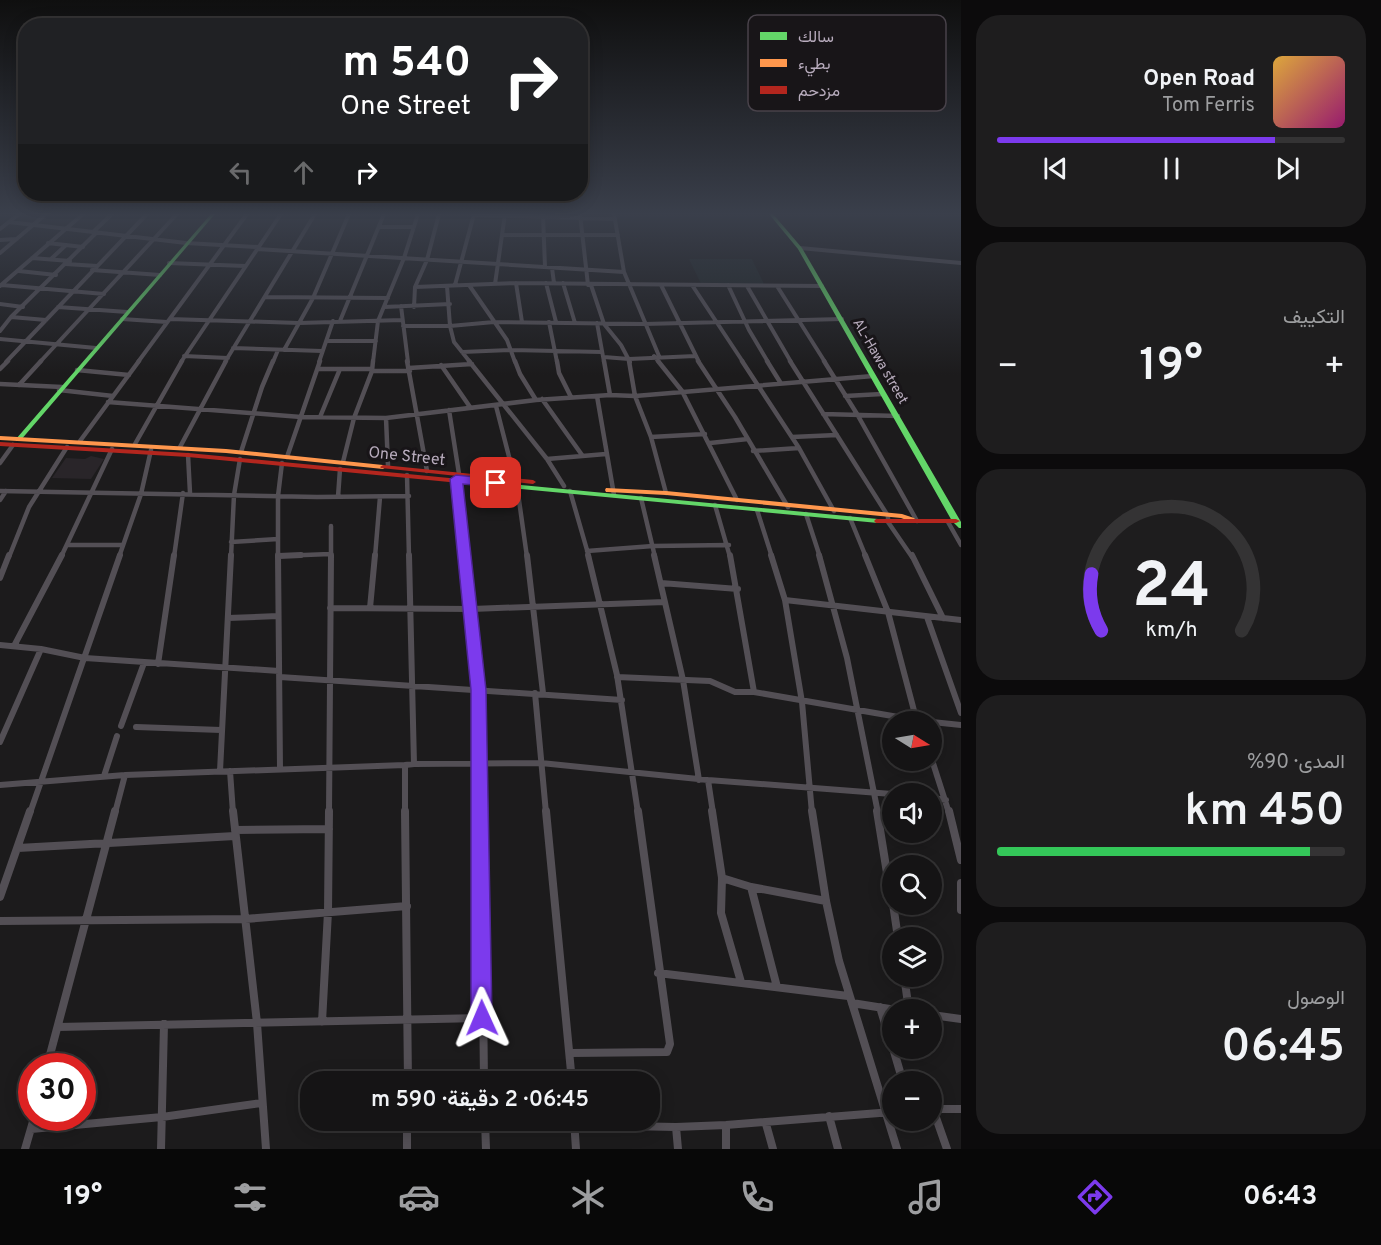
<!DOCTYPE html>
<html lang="ar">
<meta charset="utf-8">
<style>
:root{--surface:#151415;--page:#1e1d1e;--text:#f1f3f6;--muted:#9d9ea0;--line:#343334;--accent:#7c3aed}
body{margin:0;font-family:Overpass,Vazirmatn,sans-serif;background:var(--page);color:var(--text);direction:rtl;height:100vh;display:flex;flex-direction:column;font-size:22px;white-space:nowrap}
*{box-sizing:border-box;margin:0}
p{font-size:20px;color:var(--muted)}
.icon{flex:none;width:33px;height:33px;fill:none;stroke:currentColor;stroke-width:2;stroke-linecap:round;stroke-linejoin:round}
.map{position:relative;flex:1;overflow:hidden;direction:ltr}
.panel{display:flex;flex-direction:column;gap:15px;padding:15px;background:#0c0b0c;width:420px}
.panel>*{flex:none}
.guide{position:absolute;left:18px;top:18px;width:570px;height:183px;border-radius:24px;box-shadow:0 3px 15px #0003,0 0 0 2px var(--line);direction:rtl;background:#202124;color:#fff;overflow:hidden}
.needle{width:39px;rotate:101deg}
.buttons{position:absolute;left:882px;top:711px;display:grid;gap:12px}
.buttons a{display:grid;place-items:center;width:60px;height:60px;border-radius:50%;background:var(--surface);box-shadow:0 3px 15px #0003,0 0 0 2px var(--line);font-size:30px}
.speed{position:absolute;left:18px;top:1053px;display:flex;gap:12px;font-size:30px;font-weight:700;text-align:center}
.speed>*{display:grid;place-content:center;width:78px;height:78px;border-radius:50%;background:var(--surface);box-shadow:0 3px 15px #0003,0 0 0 2px var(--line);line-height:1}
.speed .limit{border:9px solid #d22;background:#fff;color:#111}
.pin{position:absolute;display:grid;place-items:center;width:51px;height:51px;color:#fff;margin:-26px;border-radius:12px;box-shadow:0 3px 9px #0006}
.me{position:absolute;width:66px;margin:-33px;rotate:359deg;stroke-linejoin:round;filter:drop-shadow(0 0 4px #0008)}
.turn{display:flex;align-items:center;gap:21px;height:126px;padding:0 18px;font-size:27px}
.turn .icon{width:78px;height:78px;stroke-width:2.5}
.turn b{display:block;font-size:42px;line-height:51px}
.lanes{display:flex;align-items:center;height:57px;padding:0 18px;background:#0003;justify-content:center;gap:30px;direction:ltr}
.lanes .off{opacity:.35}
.big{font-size:45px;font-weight:600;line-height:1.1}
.panel .card{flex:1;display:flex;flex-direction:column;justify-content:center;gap:9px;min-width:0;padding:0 21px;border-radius:24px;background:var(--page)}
.panel .dial{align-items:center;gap:0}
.dial svg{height:156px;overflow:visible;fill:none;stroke:var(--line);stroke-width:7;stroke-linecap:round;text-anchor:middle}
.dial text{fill:var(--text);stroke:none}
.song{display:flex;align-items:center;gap:18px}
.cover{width:72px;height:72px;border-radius:9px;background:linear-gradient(135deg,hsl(40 70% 55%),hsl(320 70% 35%))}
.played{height:6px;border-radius:3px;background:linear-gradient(90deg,var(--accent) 80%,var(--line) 80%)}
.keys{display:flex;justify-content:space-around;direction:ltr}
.heat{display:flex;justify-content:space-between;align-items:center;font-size:33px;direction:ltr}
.charge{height:9px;border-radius:4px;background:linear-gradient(90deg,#34c759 90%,var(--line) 0)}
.trip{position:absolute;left:300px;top:1071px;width:360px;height:60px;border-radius:24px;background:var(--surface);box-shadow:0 3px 15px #0003,0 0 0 2px var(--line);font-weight:600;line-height:60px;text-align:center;direction:rtl}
.tab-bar{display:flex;height:96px;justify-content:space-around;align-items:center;background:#080808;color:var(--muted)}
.tab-bar .icon{width:42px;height:42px}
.tab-bar .selected{color:var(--accent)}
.tab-bar b{font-size:27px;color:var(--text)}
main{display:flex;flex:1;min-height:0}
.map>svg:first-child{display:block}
.built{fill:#292529}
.green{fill:#1f2526}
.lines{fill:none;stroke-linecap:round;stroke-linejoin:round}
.street-far3{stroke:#534f55;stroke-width:4}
.street-far2{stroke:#534f55;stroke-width:4.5}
.street-far1{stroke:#534f55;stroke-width:6}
.street{stroke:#534f55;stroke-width:8}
.fast{fill:#63d668;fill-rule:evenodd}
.slow{fill:#ff974d;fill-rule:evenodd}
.jam{fill:#b3261e;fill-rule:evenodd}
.route{fill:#7c3aed;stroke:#51269a;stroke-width:1.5}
.labels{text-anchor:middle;stroke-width:6;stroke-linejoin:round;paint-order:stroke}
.far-street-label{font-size:14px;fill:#b8acbd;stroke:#181518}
.street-label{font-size:16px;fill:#b8acbd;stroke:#181518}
.key{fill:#181518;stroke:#48424a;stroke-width:1.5}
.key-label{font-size:16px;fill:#b8acbd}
</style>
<main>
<section class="panel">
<div class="card">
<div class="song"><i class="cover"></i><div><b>Open Road</b><p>Tom Ferris</p></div></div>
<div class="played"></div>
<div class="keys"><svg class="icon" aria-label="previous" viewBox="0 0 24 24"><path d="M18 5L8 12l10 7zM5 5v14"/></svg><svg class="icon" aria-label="pause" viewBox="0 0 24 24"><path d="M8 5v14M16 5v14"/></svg><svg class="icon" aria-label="next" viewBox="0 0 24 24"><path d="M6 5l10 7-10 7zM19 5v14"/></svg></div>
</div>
<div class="card"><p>التكييف</p>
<div class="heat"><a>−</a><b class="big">19°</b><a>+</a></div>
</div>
<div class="card dial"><svg viewBox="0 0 100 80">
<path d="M14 69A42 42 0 1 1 86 69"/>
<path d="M14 69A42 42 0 0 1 9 40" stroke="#7c3aed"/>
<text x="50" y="56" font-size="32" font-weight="700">24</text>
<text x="50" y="72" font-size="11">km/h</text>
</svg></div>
<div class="card"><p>المدى · 90%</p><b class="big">450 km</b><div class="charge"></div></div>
<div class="card"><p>الوصول</p><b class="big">06:45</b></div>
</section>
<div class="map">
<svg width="961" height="1149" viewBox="0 0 961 1149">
<rect width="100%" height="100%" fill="#1c1b1c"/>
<path class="built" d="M91 456 104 459 91 479 52 478 66 458 85 459Z"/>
<path class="green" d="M689 259H752L764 284H701Z"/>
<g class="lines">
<path class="street-far3" d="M580 214 588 285
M614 214 624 272 659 356
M474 215 615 219
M543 215 545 267
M9 222 186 243 258 247
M380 227H414
M0 229 19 214
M93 232 112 214
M502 235H618
M0 240 17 239
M48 243 83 247
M800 248 961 263
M257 249 624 272
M0 253 46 214
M32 258 70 261
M51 259 66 245
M169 263 245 266
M66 264 97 266
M552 268 554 283
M92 270 160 275
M19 271 56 275
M516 283 522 322
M546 283 556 322
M563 283 575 323
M495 284 505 214
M2 285 104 294
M455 285 474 214
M469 285 507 340 515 362
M591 285 604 324 621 345 630 362
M661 285 699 362
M692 285 743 362
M728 285 749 330 768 362
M0 286 83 214
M447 286 450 326 454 342 470 362
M747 286 791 362
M777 286 825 362
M415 287 516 283 822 286
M265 297 388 298
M0 304 23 307
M401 306 408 362
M58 307 127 312
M384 307 450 304
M414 307 415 287 427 260 439 214
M11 317 46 320
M122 319 167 322
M170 319 299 323 402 320
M340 321 384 214
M549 322 557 362
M597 323 604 362
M403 326H450L494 322 644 324 842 319
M0 331 11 317 97 232
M0 339 96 348
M326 341H376
M233 348 322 351
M284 350 313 298 349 214
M462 352 511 350 602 352
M184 356 228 358
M654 356 659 362
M604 357 629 359 695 356
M6 362 147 214
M40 362 177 214
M138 362 247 214
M181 362 281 214
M225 362 315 214
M273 362 278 350
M319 362 333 321
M373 362 378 321 404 258 418 214"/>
<path class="street-far2" d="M407 361 427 471
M469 361 547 459 564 486
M515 361 520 374 536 400
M557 361 559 373 571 397
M604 361 610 395
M629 361 635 396 651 437 666 493
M658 361 682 391 737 500
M698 361 735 417 788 507
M742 361 799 448 834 511
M767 361 780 382
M790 361 888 516V522L912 557
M824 361 857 414 917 521
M441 365 470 407
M409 368 472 364
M0 369 8 361
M318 369H372
M77 370 129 375
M372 371H410
M0 384 62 387
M19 385 41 361
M59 390 113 396
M597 396 614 495
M845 396 882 394
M542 399 582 455
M108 402 301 417 386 418 536 400 610 395 635 396 873 376
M496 406 515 480
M449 410 459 474
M823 414 898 416
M320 417 340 369
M386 418 388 466
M651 437 705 434
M792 437 837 435
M80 441 139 361
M710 443 748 439
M135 444 182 361
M180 447 226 361
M753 451 799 448
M241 452 262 387 273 361
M188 455 190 493
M287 457 320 361
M547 459 606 454
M343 462 354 418 372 371 373 361
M0 463 13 445
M407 475 409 557
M456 479 464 557
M517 486 527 557
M0 491 317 497 409 496
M570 491 589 557
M338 497 340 469
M641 498 655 557
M0 500 6 491
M715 505 730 557
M757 510 772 557
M806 514 820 557
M850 518 866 557
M948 522 961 545
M231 542 278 539
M67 545H123
M587 551 653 546 729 545
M279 556 330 554
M9 557 29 507 67 447
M61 557 112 449
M119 557 141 494 151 450
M174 557 183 493
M231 557 234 495 240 459
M278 557V496L282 463
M331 557V526
M375 557 380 497"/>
<path class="street-far1" d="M278 555 280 769
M464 555 479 690 481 813
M527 555 543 693
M588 555 617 675 638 813
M654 555 683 680 699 780
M730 555 754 692
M771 555 785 600 802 702 812 813
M819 555 847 658 878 813
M865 555 888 612 917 722
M912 555 943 618
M279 556 301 555
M0 578 9 555
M661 583 738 589
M785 600 961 620
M330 608 472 609 665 602
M370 608 375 555
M927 617 961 713
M228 618 278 616
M0 645 41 649 85 658 279 671
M14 646 62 555
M158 664 174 555
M280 677 622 700
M617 677 710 681 735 692H754L927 722
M535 693 546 813
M932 722 961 725
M121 726 144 663
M136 727 221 730
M0 742 41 649
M932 760 949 813
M414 764 541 763 708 780 892 794
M220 771 231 555
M230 771 233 813
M104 776 117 736
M708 780 713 813
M0 785 125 775 405 765
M932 798 946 800
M30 813 120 555
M115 813 125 775
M329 813 331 555
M405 813V765L414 764 409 555"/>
<path class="street" d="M233 811 257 1023 266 1149
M405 811 408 1082
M481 811 484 1082
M546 811 572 1082
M712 811 722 878 721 913 741 982
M812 811 826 901 839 961 897 1149
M877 811 892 904
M949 811 961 860
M235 830 329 829
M18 848 235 836
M722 878 751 887 826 901
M961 883V910
M751 887 777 987
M0 897 30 811
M893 904 898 938
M0 921 245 919 407 906
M658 973 848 996
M904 976 909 1010
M852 1003 896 1010
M880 1007 892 1047
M932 1015 961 1019
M322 1022 328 912 329 811
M58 1027 482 1018
M893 1048 903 1082
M571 1053 667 1052 670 1044 638 811
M47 1066 115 811
M932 1109H961
M933 1109 947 1149
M829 1116 838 1149
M407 1120V1149
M485 1120 486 1149
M574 1120 576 1149
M766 1124 773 1149
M574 1125 676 1127 726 1125 892 1112
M726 1125V1149
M676 1127 678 1149
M31 1129 162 1117 261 1103
M25 1149 34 1118
M161 1149 164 1024"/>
<path class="fast" d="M211 214H215L20 441H16V439Z
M769 214H773L802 248 961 522V528H959L952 521 798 249Z
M468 480 878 519 882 521 878 523 470 484H468L467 482Z"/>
<path class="slow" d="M0 436 226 449 383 465 386 467 383 469 226 453 0 440Z
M606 488 666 491 902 514 914 518 916 520 912 522 901 518 666 495 608 492H606L605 490Z"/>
<path class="jam" d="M0 442 188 453 470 480 473 482 470 484 188 457 0 446Z
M383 465 533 480 536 482 533 484 381 468 380 467Z
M876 519H956L960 521 956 523H876L874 521Z"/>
</g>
<linearGradient id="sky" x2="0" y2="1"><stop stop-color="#0f0f0f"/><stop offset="0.57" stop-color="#3a3f4b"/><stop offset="1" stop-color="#3a3f4b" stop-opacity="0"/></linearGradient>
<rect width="961" height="375" fill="url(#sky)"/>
<path class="route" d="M456 475 496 479 503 483 496 487 463 484 486 690 492 1018 489 1026 482 1029 474 1026 471 1018V690L450 479Z"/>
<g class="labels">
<g class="far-street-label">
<text transform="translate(881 361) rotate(60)" y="5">AL-Hawa street</text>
</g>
<g class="street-label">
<text transform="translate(407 455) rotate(6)" y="6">One Street</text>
</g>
</g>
<rect x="748" y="15" width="198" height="96" rx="9" class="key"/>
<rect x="760" y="32" width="27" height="8" fill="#63d668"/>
<rect x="760" y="59" width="27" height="8" fill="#ff974d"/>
<rect x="760" y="86" width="27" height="8" fill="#b3261e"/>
<g class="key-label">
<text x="798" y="42">سالك</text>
<text x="798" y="69">بطيء</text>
<text x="798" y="96">مزدحم</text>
</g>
</svg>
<div class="buttons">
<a><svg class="needle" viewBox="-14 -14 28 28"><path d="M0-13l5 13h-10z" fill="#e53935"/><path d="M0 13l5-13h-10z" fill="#9d9ea0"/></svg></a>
<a><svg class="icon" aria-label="sound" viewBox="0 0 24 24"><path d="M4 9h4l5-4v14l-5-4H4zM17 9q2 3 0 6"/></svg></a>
<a><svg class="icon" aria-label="search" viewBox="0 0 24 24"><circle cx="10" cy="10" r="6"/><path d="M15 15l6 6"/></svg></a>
<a><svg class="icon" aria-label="layers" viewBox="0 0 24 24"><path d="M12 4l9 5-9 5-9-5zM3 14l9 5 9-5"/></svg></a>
<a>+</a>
<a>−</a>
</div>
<div class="speed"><div class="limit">30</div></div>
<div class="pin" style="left:496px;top:483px;background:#d93025"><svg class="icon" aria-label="arrive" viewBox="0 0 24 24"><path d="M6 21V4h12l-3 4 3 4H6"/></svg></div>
<svg class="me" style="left:482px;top:1018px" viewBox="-20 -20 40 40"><path d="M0-17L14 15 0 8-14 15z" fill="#7c3aed" stroke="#fff" stroke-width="4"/></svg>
<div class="trip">06:45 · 2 دقيقة · 590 m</div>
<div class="guide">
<div class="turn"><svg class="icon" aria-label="right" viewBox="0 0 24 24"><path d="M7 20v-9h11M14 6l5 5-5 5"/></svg><div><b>540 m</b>One Street</div></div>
<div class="lanes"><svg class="icon off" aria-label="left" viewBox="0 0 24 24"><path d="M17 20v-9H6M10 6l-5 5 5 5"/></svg><svg class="icon off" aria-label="ahead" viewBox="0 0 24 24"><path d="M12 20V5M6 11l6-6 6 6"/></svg><svg class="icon" aria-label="right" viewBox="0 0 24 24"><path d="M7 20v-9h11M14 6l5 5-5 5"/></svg></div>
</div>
</div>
</main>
<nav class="tab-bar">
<b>06:43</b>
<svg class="icon selected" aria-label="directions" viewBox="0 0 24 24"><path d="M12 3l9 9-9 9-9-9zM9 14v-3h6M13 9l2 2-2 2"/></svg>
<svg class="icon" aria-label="music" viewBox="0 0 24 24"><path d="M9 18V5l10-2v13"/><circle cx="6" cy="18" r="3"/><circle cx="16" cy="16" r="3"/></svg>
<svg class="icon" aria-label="phone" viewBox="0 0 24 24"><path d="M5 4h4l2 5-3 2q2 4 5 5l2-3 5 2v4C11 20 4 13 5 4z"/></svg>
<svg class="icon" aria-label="climate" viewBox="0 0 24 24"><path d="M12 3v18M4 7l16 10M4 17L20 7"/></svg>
<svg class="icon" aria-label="car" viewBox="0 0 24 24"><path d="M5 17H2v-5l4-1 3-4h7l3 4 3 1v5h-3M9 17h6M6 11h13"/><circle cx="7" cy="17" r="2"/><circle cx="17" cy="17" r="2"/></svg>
<svg class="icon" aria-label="filters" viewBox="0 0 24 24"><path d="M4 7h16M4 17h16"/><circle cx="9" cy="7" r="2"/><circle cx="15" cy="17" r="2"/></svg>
<b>19°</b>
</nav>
